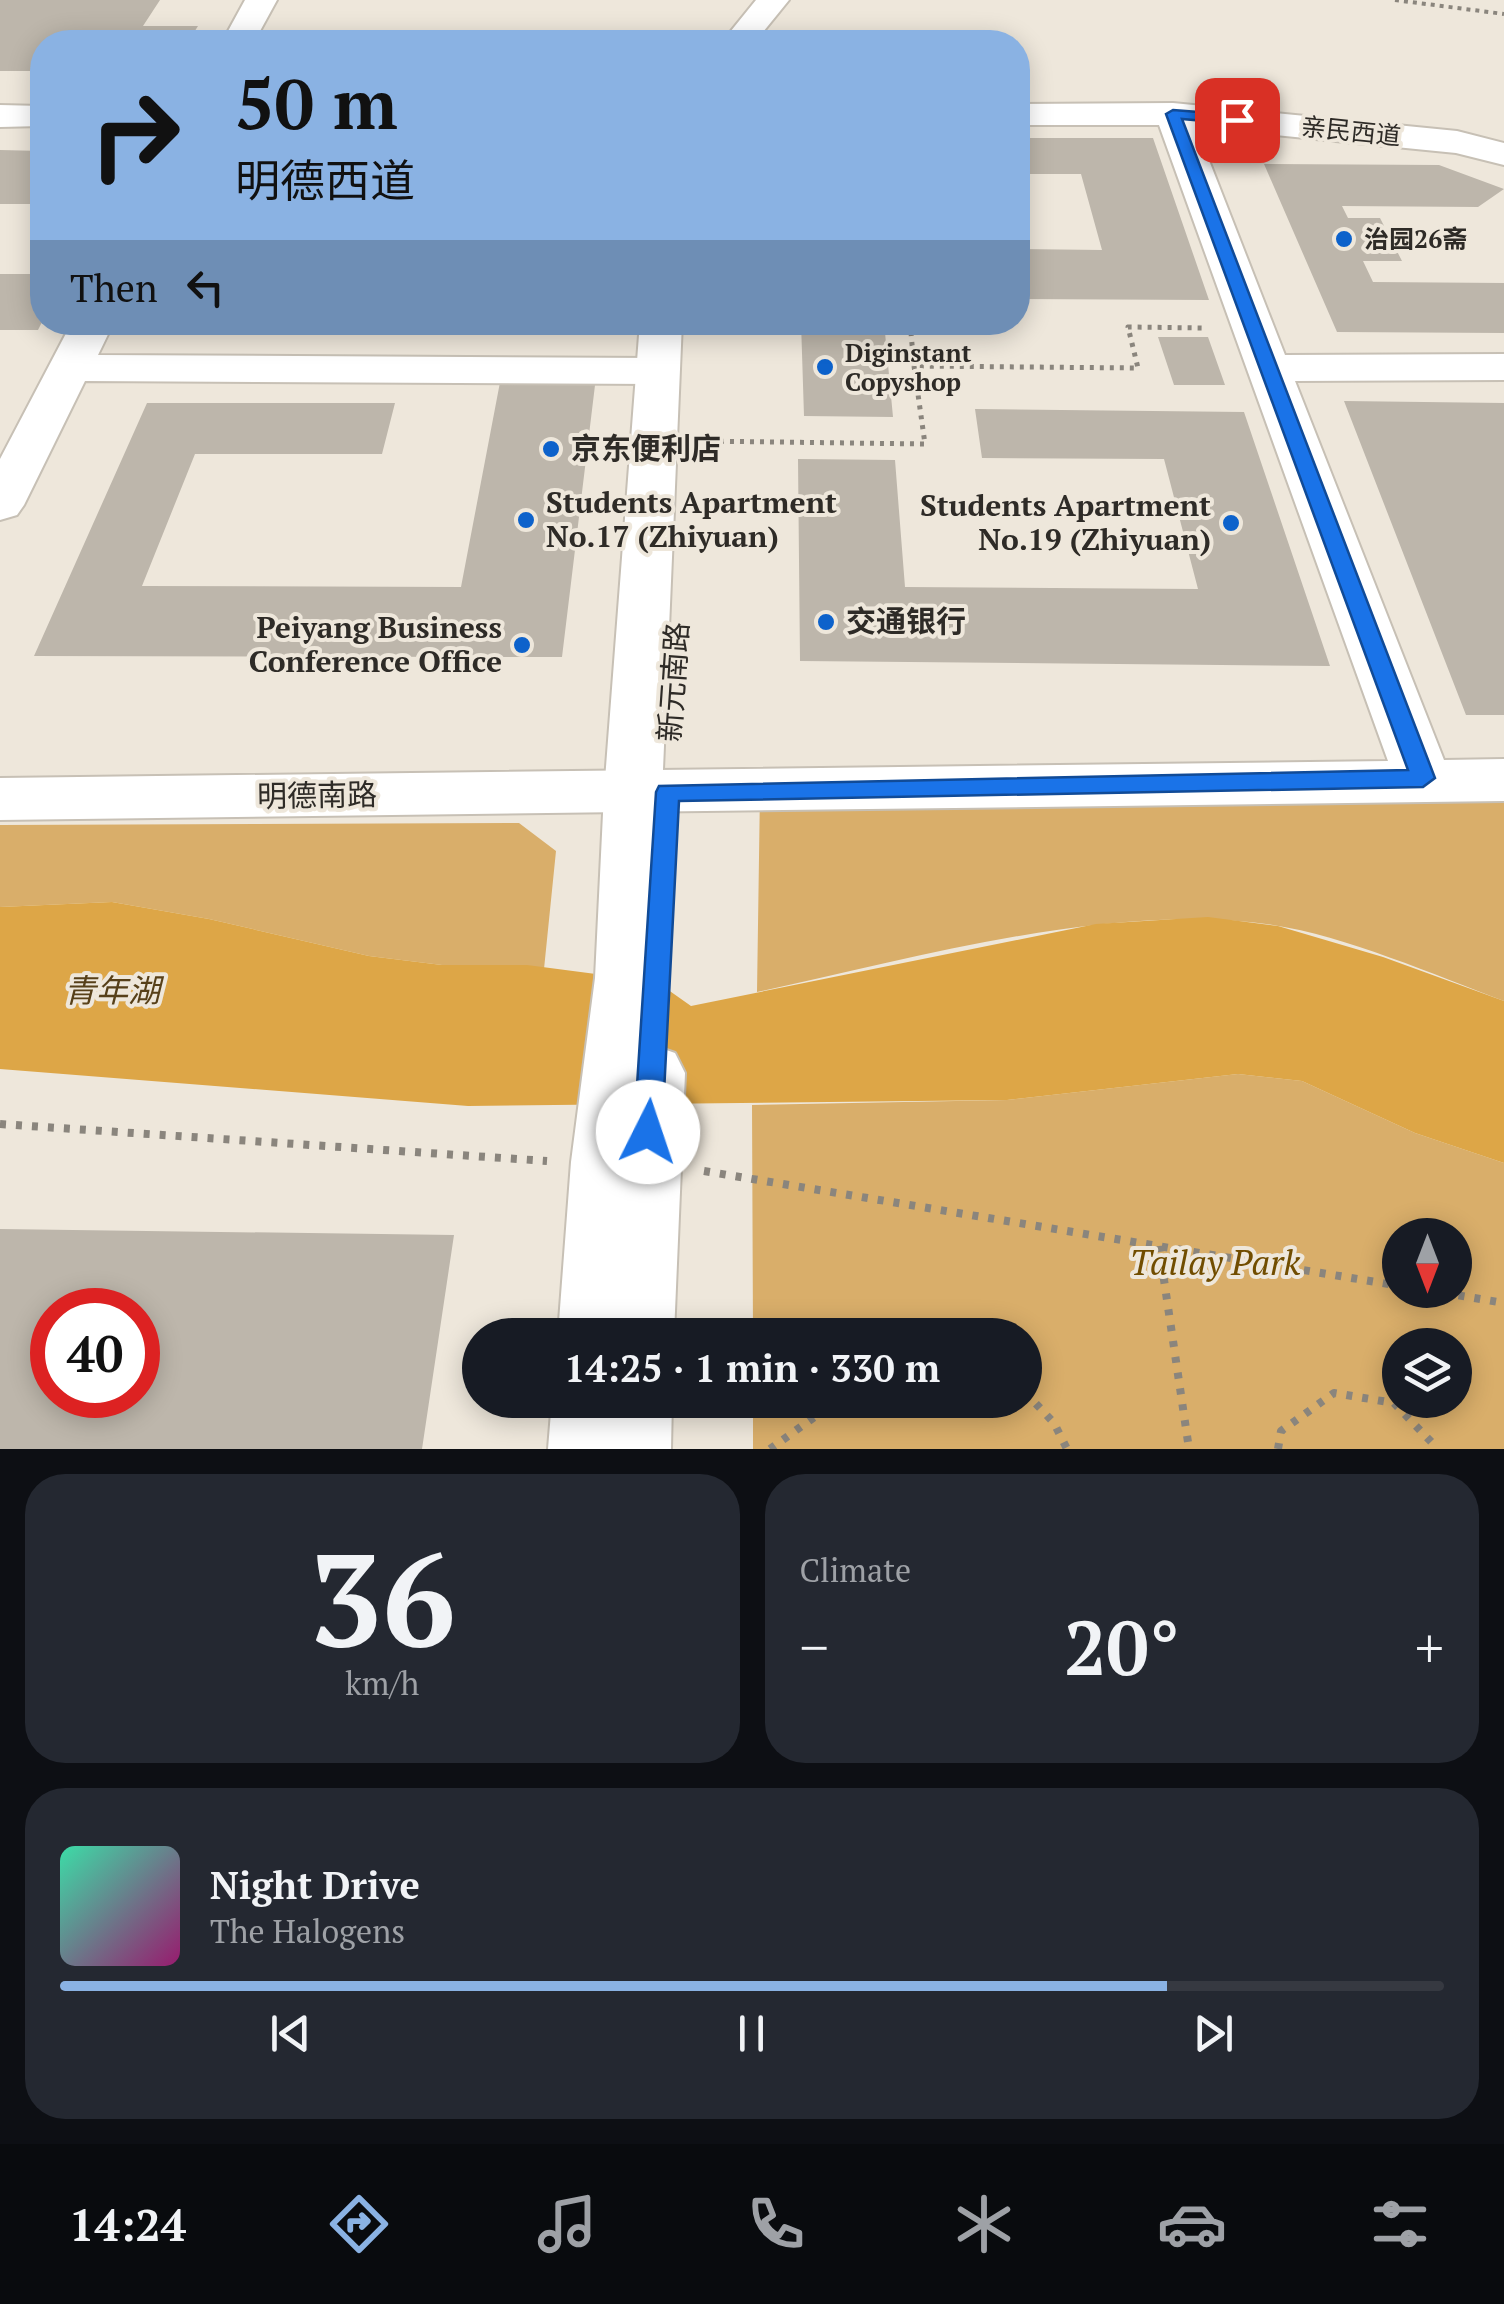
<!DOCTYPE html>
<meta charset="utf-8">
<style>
:root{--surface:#171b24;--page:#242831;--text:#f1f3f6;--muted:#9ea1a6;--line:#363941;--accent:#8ab2e3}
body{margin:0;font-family:"PT Serif","Noto Sans SC",serif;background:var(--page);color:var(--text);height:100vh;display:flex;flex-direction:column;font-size:38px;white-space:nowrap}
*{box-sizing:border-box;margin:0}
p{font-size:32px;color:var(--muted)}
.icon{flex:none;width:55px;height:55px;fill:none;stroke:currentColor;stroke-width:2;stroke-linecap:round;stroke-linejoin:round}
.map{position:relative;height:1449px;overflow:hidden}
.drawer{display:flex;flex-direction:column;gap:25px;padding:25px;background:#0d0f14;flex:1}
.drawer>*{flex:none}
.top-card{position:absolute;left:30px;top:30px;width:1000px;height:305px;border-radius:40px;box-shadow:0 5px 25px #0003;background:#8ab2e3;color:#111;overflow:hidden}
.needle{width:65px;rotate:180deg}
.tools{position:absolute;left:1382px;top:1218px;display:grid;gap:20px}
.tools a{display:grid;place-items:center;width:90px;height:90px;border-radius:50%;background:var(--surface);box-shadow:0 5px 25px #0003;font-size:50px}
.speed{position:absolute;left:30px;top:1288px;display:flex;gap:20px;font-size:50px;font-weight:700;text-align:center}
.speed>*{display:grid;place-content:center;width:130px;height:130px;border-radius:50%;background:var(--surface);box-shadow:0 5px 25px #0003;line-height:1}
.speed .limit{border:15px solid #d22;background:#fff;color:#111}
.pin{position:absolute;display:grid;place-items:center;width:85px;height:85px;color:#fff;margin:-42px;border-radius:20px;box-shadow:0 5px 15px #0006}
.me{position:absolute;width:110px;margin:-55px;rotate:4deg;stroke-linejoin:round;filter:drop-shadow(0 0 8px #0008)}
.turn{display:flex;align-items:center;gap:35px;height:210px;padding:0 40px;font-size:45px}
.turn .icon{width:130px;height:130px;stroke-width:2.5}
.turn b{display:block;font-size:70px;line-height:85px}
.then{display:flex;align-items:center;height:95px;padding:0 40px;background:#0003;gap:20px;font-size:38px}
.big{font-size:75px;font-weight:800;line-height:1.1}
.drawer .widget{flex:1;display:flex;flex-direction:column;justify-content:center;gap:15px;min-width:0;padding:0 35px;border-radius:40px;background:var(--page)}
.drawer .dial{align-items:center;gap:0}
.dial b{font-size:130px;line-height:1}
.song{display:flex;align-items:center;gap:30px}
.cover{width:120px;height:120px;border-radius:15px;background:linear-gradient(135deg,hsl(160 70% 55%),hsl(320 70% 35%))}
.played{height:10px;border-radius:5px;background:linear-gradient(90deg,var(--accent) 80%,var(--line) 80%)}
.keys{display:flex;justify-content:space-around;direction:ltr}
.heat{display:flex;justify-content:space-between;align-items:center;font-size:55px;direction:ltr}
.drawer .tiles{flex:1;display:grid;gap:25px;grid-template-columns:1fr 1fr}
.widget:last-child{grid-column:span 2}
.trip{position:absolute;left:462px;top:1318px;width:580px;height:100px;border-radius:50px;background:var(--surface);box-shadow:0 5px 25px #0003;font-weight:800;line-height:100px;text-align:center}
.tabs{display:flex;height:160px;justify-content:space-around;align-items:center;background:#090b0e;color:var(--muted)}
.tabs .icon{width:70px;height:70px}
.tabs .current{color:var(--accent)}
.tabs b{font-size:45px;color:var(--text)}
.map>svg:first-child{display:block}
.green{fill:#d9ae6a;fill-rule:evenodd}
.water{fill:#dda647}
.building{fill:#bdb6ab;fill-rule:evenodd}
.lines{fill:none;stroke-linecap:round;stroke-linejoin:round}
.street-casing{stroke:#c7c0b5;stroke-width:4}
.secondary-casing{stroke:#c7c0b5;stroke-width:4}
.path-far2{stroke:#8a857d;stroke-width:4;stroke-dasharray:4 5;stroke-linecap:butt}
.path-far1{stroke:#8a857d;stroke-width:5;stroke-dasharray:4 6;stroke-linecap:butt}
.path{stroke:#8a857d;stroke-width:8;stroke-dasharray:6 10;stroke-linecap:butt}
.street{fill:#fff;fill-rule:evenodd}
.secondary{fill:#fff;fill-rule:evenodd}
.route{fill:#1a73e8;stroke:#114b97;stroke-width:2.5}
.poi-dot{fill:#0d62cb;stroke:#eee7db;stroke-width:4}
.labels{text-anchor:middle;stroke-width:8;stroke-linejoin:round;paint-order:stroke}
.far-street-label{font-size:25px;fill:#2e2b27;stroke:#eee7db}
.far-poi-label{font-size:25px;font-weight:bold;fill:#2e2b27;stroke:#eee7db;text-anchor:start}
.poi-label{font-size:30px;font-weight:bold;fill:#2e2b27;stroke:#eee7db;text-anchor:start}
.street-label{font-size:30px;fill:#2e2b27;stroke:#eee7db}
.water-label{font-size:32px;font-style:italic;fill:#574019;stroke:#eee7db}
.near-park-label{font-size:35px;font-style:italic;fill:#714d00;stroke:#eee7db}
</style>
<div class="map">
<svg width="1504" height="1449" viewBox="0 0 1504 1449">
<rect width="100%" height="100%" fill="#eee7db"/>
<path class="green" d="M760 790 1504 793V1001C1435 975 1345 936 1273 925 1112 901 916 958 757 992Z
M519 823 556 851 544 969 442 965 369 956 209 919 112 902 0 907V825Z
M1238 1074 1302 1081 1415 1133 1504 1163V1449H753V1400H1025V1335H753L752 1105 1007 1100ZM1400 1235H1455V1290H1400ZM1400 1345H1455V1400H1400Z"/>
<path class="water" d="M112 902 209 919 369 956 442 965H527L657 982 691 1006 1096 924 1208 917 1278 926 1383 957 1504 1001V1163L1415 1133 1302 1081 1238 1074 1007 1100 468 1106 0 1069V907Z"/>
<path class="building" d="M0 0H160L143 26H198L188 42H42V71H0Z
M1018 138H1153L1209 300 1018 299V249L1102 250 1081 174H1018Z
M0 150 42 151V204H0Z
M1264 164 1439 165 1504 189 1478 207 1342 206 1348 218H1380L1402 261H1363L1373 282 1504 283V333L1337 332Z
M0 274H42V322L38 330H0Z
M801 322H884L893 417 804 416Z
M1158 337H1208L1225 385H1174Z
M501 377H596L562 657 34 656 147 403H395L382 454H195L142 586 461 587Z
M1344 401 1504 403V715H1466Z
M975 409 1244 412 1330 666 800 661 798 459 895 460 905 587 1198 589 1164 459 982 458Z
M0 1229 454 1235 422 1449H0ZM52 1310H138V1395H52Z"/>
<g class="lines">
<g class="street-casing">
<path id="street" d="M245 0H277L254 42H222Z
M1173 103 1457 131 1504 143V165L1456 153 1196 127 1285 355 1504 354V380L1295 381 1444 760 1504 759V801L0 820V778L1388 761 1159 125H1018V104Z
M0 105 42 106V126L0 127Z
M72 322H114L98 355 657 358 672 362 679 371 672 380 657 384 85 381 24 505 17 515 0 520V459Z"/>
</g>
<g class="secondary-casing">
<path id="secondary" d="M756 0H789L755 42H722Z
M640 322H682L662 793 659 978 652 1045 675 1053 685 1073 674 1335H558L571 1162 595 978 604 793Z
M552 1400H672L671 1449H548Z"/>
</g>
<path class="path-far2" d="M1395 0 1504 14"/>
<path class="path-far1" d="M910 322 914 366 1138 368 1128 327 1207 328
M700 441 925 444 914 366"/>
<path class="path" d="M0 1124 547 1161
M704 1171 1400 1286
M1159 1246 1189 1449
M1427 1290 1504 1303
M1025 1392 1054 1423 1067 1449
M770 1449 838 1400
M1278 1449 1281 1431 1334 1393 1394 1403 1438 1449"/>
<use href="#street" class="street"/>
<use href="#secondary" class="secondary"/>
</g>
<path class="route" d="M1173 110 1237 115 1244 120 1237 124 1182 119 1435 778 1423 787 679 801 662 1132 658 1140 648 1144 638 1140 634 1132 656 792 659 786 1408 770 1166 114Z"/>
<g class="poi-dot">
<circle cx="1344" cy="239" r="10"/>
<circle cx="825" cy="367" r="10"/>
<circle cx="551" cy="449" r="10"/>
<circle cx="526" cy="520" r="10"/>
<circle cx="1231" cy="523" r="10"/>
<circle cx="826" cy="622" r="10"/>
<circle cx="522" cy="645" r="10"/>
</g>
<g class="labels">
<g class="far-street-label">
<text transform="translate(1351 131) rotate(6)" y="9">亲民西道</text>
</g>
<g class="far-poi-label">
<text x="1364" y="248">治园26斋</text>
<text x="845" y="362">Diginstant<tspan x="845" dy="29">Copyshop</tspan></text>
</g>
<g class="poi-label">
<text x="571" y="459">京东便利店</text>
<text x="546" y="513">Students Apartment<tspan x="546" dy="34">No.17 (Zhiyuan)</tspan></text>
<text x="1211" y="516" text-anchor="end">Students Apartment<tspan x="1211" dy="34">No.19 (Zhiyuan)</tspan></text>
<text x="846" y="632">交通银行</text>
<text x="502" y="638" text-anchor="end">Peiyang Business<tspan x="502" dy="34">Conference Office</tspan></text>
</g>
<g class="street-label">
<text transform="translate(674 682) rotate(-86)" y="10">新元南路</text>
<text transform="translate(317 796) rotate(-1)" y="10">明德南路</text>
</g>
<g class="water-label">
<text x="112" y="1002">青年湖</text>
</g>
<g class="near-park-label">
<text x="1215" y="1275">Tailay Park</text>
</g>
</g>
</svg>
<div class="tools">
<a><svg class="needle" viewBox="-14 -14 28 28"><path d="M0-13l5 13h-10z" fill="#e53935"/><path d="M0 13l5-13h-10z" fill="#9ea1a6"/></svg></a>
<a><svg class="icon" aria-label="layers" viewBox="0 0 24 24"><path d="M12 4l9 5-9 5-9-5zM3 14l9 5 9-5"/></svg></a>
</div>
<div class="speed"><div class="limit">40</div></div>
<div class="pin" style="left:1237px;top:120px;background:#d93025"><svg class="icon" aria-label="arrive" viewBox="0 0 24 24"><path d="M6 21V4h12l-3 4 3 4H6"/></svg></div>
<svg class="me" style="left:648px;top:1132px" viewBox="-20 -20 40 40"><circle r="19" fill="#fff"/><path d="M0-13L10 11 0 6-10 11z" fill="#1a73e8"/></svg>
<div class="trip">14:25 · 1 min · 330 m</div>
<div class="top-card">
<div class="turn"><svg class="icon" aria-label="right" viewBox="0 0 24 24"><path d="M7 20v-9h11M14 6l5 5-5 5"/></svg><div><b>50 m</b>明德西道</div></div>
<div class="then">Then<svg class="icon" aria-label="left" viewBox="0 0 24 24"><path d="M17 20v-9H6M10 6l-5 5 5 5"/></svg></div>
</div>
</div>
<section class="drawer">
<div class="tiles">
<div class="widget dial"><b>36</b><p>km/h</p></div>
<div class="widget"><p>Climate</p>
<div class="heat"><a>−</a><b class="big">20°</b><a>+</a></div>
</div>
<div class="widget">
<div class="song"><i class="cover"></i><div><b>Night Drive</b><p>The Halogens</p></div></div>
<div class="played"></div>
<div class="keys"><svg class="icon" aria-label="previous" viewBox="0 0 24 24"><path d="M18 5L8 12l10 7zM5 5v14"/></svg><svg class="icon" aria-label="pause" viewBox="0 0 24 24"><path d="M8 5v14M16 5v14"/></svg><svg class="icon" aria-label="next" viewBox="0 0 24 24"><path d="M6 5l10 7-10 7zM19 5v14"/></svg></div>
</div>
</div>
</section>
<nav class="tabs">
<b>14:24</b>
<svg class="icon current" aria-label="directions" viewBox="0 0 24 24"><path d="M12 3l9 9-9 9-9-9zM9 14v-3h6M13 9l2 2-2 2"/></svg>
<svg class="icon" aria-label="music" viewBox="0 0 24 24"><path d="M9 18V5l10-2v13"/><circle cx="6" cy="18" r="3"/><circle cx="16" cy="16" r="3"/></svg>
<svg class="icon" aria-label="phone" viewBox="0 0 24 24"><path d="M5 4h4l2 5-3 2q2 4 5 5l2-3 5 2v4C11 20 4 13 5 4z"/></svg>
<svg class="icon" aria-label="climate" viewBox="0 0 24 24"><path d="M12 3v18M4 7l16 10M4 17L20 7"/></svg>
<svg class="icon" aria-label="car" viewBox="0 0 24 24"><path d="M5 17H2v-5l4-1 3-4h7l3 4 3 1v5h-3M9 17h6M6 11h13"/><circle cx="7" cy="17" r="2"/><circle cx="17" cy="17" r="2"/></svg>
<svg class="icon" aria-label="filters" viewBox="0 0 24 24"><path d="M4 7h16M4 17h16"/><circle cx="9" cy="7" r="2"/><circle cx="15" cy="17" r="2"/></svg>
</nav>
